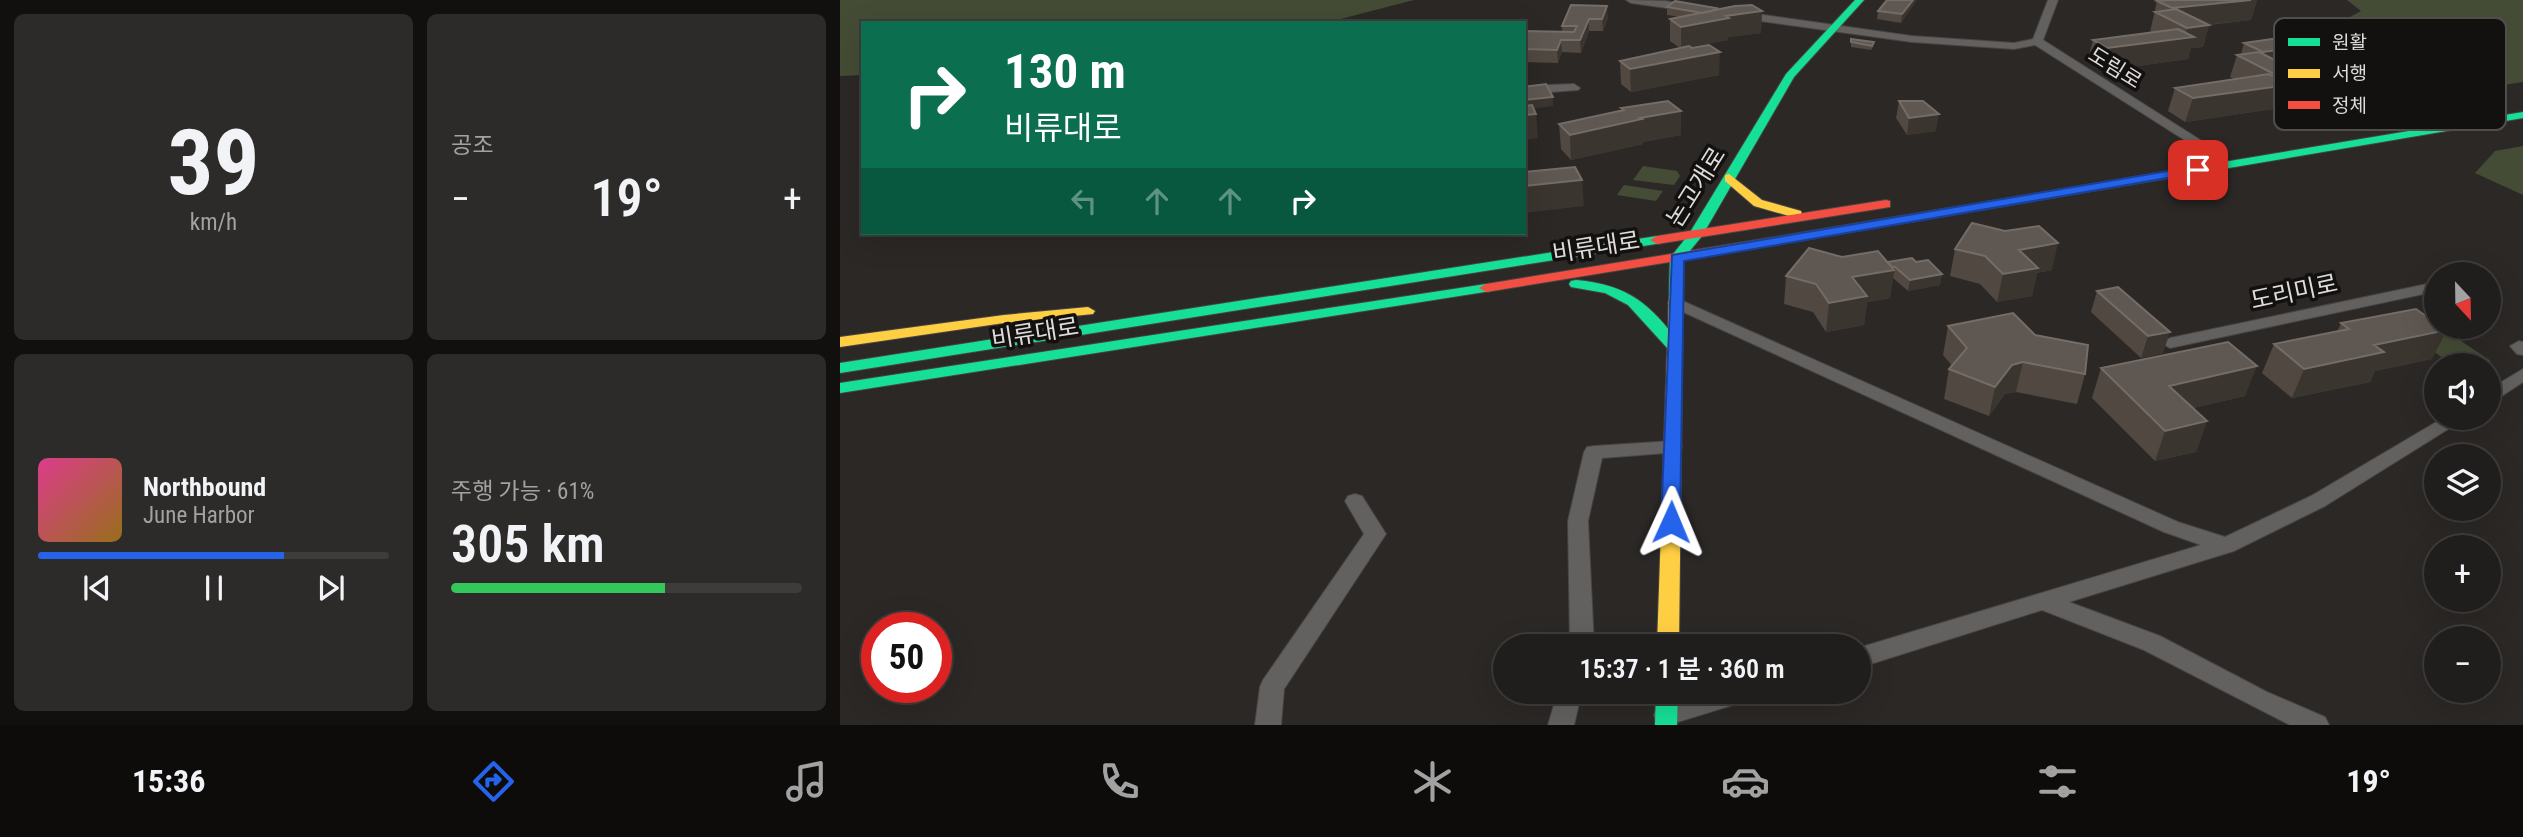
<!DOCTYPE html>
<html lang="ko">
<meta charset="utf-8">
<style>
:root{--surface:#201e1c;--page:#2d2b29;--text:#f1f3f6;--muted:#a2a2a3;--line:#3d3c3b;--accent:#2563eb}
body{margin:0;font-family:"Roboto Condensed","Noto Sans KR",sans-serif;background:var(--page);color:var(--text);height:100vh;display:flex;flex-direction:column;font-size:26px;white-space:nowrap}
*{box-sizing:border-box;margin:0}
p{font-size:23px;color:var(--muted)}
.icon{flex:none;width:38px;height:38px;fill:none;stroke:currentColor;stroke-width:2;stroke-linecap:round;stroke-linejoin:round}
.map{position:relative;flex:1;overflow:hidden}
.details{display:flex;flex-direction:column;gap:14px;padding:14px;background:#12100f;width:840px}
.details>*{flex:none}
.guide{position:absolute;left:21px;top:21px;width:665px;height:214px;border-radius:0px;box-shadow:0 7px 28px #0002,0 0 0 2px var(--line);background:#0b6e4f;color:#fff;overflow:hidden}
.needle{width:46px;rotate:158deg}
.controls{position:absolute;left:1584px;top:262px;display:grid;gap:14px}
.controls a{display:grid;place-items:center;width:77px;height:77px;border-radius:50%;background:var(--surface);box-shadow:0 7px 28px #0002,0 0 0 2px var(--line);font-size:35px}
.speed{position:absolute;left:21px;top:612px;display:flex;gap:14px;font-size:35px;font-weight:700;text-align:center}
.speed>*{display:grid;place-content:center;width:91px;height:91px;border-radius:50%;background:var(--surface);box-shadow:0 7px 28px #0002,0 0 0 2px var(--line);line-height:1}
.speed .limit{border:10px solid #d22;background:#fff;color:#111}
.pin{position:absolute;display:grid;place-items:center;width:60px;height:60px;color:#fff;margin:-30px;border-radius:14px;box-shadow:0 4px 10px #0006}
.me{position:absolute;width:77px;margin:-38px;rotate:1deg;stroke-linejoin:round;filter:drop-shadow(0 0 5px #0008)}
.turn{display:flex;align-items:center;gap:24px;height:147px;padding:0 28px;font-size:32px}
.turn .icon{width:91px;height:91px;stroke-width:2.5}
.turn b{display:block;font-size:49px;line-height:60px}
.lanes{display:flex;align-items:center;height:66px;padding:0 28px;background:#0003;justify-content:center;gap:35px;direction:ltr}
.lanes .off{opacity:.35}
.big{font-size:52px;font-weight:600;line-height:1.1}
.details .card{flex:1;display:flex;flex-direction:column;justify-content:center;gap:10px;min-width:0;padding:0 24px;border-radius:10px;background:var(--page)}
.details .dial{align-items:center;gap:0}
.dial b{font-size:91px;line-height:1}
.song{display:flex;align-items:center;gap:21px}
.cover{width:84px;height:84px;border-radius:10px;background:linear-gradient(135deg,hsl(330 70% 55%),hsl(40 70% 35%))}
.played{height:7px;border-radius:4px;background:linear-gradient(90deg,var(--accent) 70%,var(--line) 70%)}
.keys{display:flex;justify-content:space-around;direction:ltr}
.heat{display:flex;justify-content:space-between;align-items:center;font-size:38px;direction:ltr}
.charge{height:10px;border-radius:5px;background:linear-gradient(90deg,#34c759 61%,var(--line) 0)}
.details .tiles{flex:1;display:grid;gap:14px;grid-template-columns:repeat(2,1fr)}
.trip{position:absolute;left:653px;top:634px;width:378px;height:70px;border-radius:35px;background:var(--surface);box-shadow:0 7px 28px #0002,0 0 0 2px var(--line);font-weight:600;line-height:70px;text-align:center}
.tabs{display:flex;height:112px;justify-content:space-around;align-items:center;background:#0d0c0b;color:var(--muted)}
.tabs .icon{width:49px;height:49px}
.tabs .active{color:var(--accent)}
.tabs b{font-size:32px;color:var(--text)}
main{display:flex;flex:1;min-height:0}
.map>svg:first-child{display:block}
.green{fill:#454c35}
.lines{fill:none;stroke-linecap:round;stroke-linejoin:round}
.street-casing{stroke:#484544;stroke-width:2}
.fast-casing{stroke:#484544;stroke-width:2}
.slow-casing{stroke:#484544;stroke-width:2}
.jam-casing{stroke:#484544;stroke-width:2}
.street{fill:#626160;fill-rule:evenodd}
.fast{fill:#16e098;fill-rule:evenodd}
.slow{fill:#ffcf43;fill-rule:evenodd}
.jam{fill:#f24e42;fill-rule:evenodd}
.wall{fill:#504841}
.shaded-wall{fill:#3b3530}
.building{fill:#5f5852;stroke:#736c67;stroke-width:2}
.route{fill:#2563eb;stroke:#184099;stroke-width:2}
.labels{text-anchor:middle;stroke-width:7;stroke-linejoin:round;paint-order:stroke}
.far-street-label{font-size:21px;fill:#dedbda;stroke:#131110}
.street-label{font-size:24px;fill:#dedbda;stroke:#131110}
.key{fill:#131110;stroke:#504e4d;stroke-width:2}
.key-label{font-size:19px;fill:#dedbda}
</style>
<main>
<section class="details">
<div class="tiles">
<div class="card dial"><b>39</b><p>km/h</p></div>
<div class="card"><p>공조</p>
<div class="heat"><a>−</a><b class="big">19°</b><a>+</a></div>
</div>
<div class="card">
<div class="song"><i class="cover"></i><div><b>Northbound</b><p>June Harbor</p></div></div>
<div class="played"></div>
<div class="keys"><svg class="icon" aria-label="previous" viewBox="0 0 24 24"><path d="M18 5L8 12l10 7zM5 5v14"/></svg><svg class="icon" aria-label="pause" viewBox="0 0 24 24"><path d="M8 5v14M16 5v14"/></svg><svg class="icon" aria-label="next" viewBox="0 0 24 24"><path d="M6 5l10 7-10 7zM19 5v14"/></svg></div>
</div>
<div class="card"><p>주행 가능 · 61%</p><b class="big">305 km</b><div class="charge"></div></div>
</div>
</section>
<div class="map">
<svg width="1683" height="725" viewBox="0 0 1683 725">
<rect width="100%" height="100%" fill="#2b2826"/>
<path class="green" d="M0 0H574L485 23H23V75L0 76Z
M1507 0H1683V82L1544 103 1537 91 1544 68 1504 34 1501 22 1521 11Z
M1683 146V195L1635 173 1655 151Z
M803 166 837 171 840 176 834 185 793 180Z
M784 185 823 191 816 201 777 195Z
M1600 327 1651 361 1615 366 1566 333Z"/>
<g class="lines">
<g class="street-casing">
<path id="street" d="M786 0 825 1 1072 36 1174 43 1193 39 1208 0H1218L1203 40 1376 150 1370 154 1365 153 1195 45 1174 49 1072 42 791 3Z
M734 84 740 88 738 90 684 94V86Z
M1587 284 1595 289 1593 292 1330 348 1321 343 1330 338Z
M836 298 1338 522 1385 537 1471 496 1603 418H1626L1485 506 1394 551 1229 602 1320 636 1427 692 1485 717 1489 725H1450L1304 650 1202 610 1018 668V648L1361 545 1324 532 830 306 828 303 830 300Z
M1679 341 1683 342V355L1677 354 1670 346Z
M1683 369V382L1648 405V390Z
M832 441 839 442 842 447 839 452 762 458 748 521 754 646H730L728 521 744 452 747 447 754 446Z
M515 494 522 496 546 534 444 689 441 725H415L420 687 423 680 524 534 505 501 508 496Z
M718 691H742L734 725H708Z
M870 691H918L915 698 906 701 828 725 817 723 814 715 817 707Z"/>
</g>
<g class="fast-casing">
<path id="fast" d="M1015 0H1024L954 77 862 236 844 258 843 296 841 299H831L829 296 830 258 849 234 946 74Z
M1683 112V118L929 246 922 242 929 238Z
M817 236 824 240 822 243 0 373V363Z
M736 280C789 285 811 304 842 347L834 352 829 350 788 305 765 293 731 287 729 284 731 281Z
M646 284 653 288 651 291 0 393V383Z
M816 691H838L837 725H815Z"/>
</g>
<g class="slow-casing">
<path id="slow" d="M889 174 922 200 961 211 962 214 956 218 914 206 885 181V175Z
M836 292 843 296 839 646H817L829 296Z
M248 307 255 311 253 314 164 323 0 347V337L164 315Z"/>
</g>
<g class="jam-casing">
<path id="jam" d="M1046 200 1050 201V207L817 244 810 240 817 236Z
M929 238 934 239 936 242 934 245 646 292 639 288 646 284Z"/>
</g>
<use href="#street" class="street"/>
<use href="#fast" class="fast"/>
<use href="#slow" class="slow"/>
<use href="#jam" class="jam"/>
</g>
<path class="wall" d="M1047 0H1076L1061 23 1037 19 1038 11Z
M1326 0H1417L1411 20 1369 25 1363 47 1351 48 1348 59 1262 71 1247 62 1253 40 1310 32 1317 1Z
M731 5 768 18 763 31H749L741 53 722 52 718 63 684 62V31L722 32V26Z
M827 7 922 11 921 33 888 37V40L850 47 879 75 791 92 781 84 780 61 840 48 830 41V19L840 17 827 15Z
M1011 39 1034 42 1033 47 1031 50 1011 47Z
M1404 43 1500 62 1453 69 1456 71 1448 94H1445L1440 108 1345 122 1328 111 1335 88 1394 79 1390 77 1397 55 1401 54Z
M1059 101 1096 131 1067 135 1056 118Z
M781 108 841 135 803 142V144L731 160 721 149 719 124 781 111Z
M1115 249 1212 270 1197 273 1192 296 1157 302 1140 284 1110 276Z
M1002 257 1048 262H1076L1102 274 1100 285 1068 291 1053 278 1050 298 1027 302 1024 325 986 332 973 312 944 304 946 276Z
M1278 287 1323 353 1301 358 1251 312 1257 291Z
M1501 323 1592 359 1535 371 1530 382 1452 398 1422 373 1434 344 1497 332Z
M1108 326 1195 335 1245 374 1237 404 1176 392 1165 394 1149 416 1104 399 1109 369 1112 366 1103 355Z
M1261 368 1405 396 1353 408 1367 421 1356 452 1315 461 1252 398Z"/>
<path class="shaded-wall" d="M1073 0H1076V2L1061 23 1062 14Z
M1411 0H1417L1411 20 1346 27 1329 19 1332 8Z
M767 6 768 18 763 31 762 19Z
M876 8V16H886L922 11 921 33 888 37V40L841 49V27L868 14Z
M749 19V31L741 53 740 40Z
M1369 25 1363 47 1351 48 1348 59 1262 71 1267 48 1345 38 1347 28Z
M721 40 722 52 718 63 717 50Z
M1508 40 1500 62 1431 72 1418 66 1423 52Z
M880 52 879 75 791 92 790 69Z
M1456 71 1448 94H1445L1440 108 1345 122 1353 98 1429 87 1434 74Z
M713 97V106L684 110V100Z
M841 111V135L803 142V144L731 160 730 135 800 118Z
M696 114 698 138 684 140V115Z
M1099 114 1096 131 1067 135 1069 118Z
M742 180 744 206 684 213V186Z
M1218 243 1212 270 1197 273 1192 296 1157 302 1163 274 1179 250Z
M1055 267 1050 298 1027 302 1024 325 986 332 989 303 1012 277Z
M1102 274 1100 285 1068 291 1070 280Z
M1607 330 1592 359 1535 371 1530 382 1452 398 1464 369 1534 345Z
M1330 332 1323 353 1301 358 1308 336Z
M1183 362 1176 392 1165 394 1149 416 1155 387 1172 365Z
M1417 366 1405 396 1319 416 1329 386Z
M1367 421 1356 452 1315 461 1325 431Z"/>
<path class="building" d="M1047 0H1073L1062 14 1038 11Z
M1326 0H1411L1332 8 1317 1Z
M835 1 876 8 872 11 862 13 827 7Z
M731 5 767 6 762 19H749L740 40H721L717 50 684 49V31L734 32 737 26H722Z
M912 5 922 11 886 16 889 18 841 27 830 19 895 6Z
M1336 9 1369 25 1347 28 1315 12Z
M1338 29 1354 37 1267 48 1253 40Z
M1489 31 1508 40 1423 52 1404 43Z
M1011 39 1034 42 1032 46 1011 42Z
M869 45 880 52 790 69 780 61 849 46 852 48Z
M1419 52 1456 71 1434 74 1397 55Z
M1429 74 1448 85 1353 98 1335 88Z
M706 84 713 97 684 100V87Z
M828 101 841 111 800 118 802 119 730 135 719 124 784 110 781 108Z
M1059 101H1083L1099 114 1069 118Z
M692 105 696 114 684 115V106Z
M735 167 742 180 684 186V172Z
M1132 223 1165 231 1199 226 1218 243 1179 250 1198 268 1163 274 1145 256 1115 249Z
M969 248 1002 257 1038 251 1054 270 1012 277 1027 296 989 303 976 284 946 276Z
M1072 258 1076 262 1088 260 1102 274 1070 280 1055 267H1052L1048 262Z
M1278 287 1330 332 1308 336 1257 291Z
M1576 309 1596 323V327H1603L1607 330 1534 345 1544 352 1464 369 1434 344 1509 329 1501 323Z
M1173 313 1195 335 1248 345 1245 374 1183 362 1172 365 1155 387 1109 369 1127 348 1108 326Z
M1388 342 1417 366 1329 386 1367 421 1325 431 1261 368Z"/>
<path class="route" d="M1358 166 1364 170 1362 172 844 261 840 522 831 528 824 526 821 522 832 255Z"/>
<g class="labels">
<g class="far-street-label">
<text transform="translate(1275 68) rotate(32)" y="7">도림로</text>
</g>
<g class="street-label">
<text transform="translate(856 187) rotate(-58)" y="8">논고개로</text>
<text transform="translate(756 247) rotate(-9)" y="8">비류대로</text>
<text transform="translate(1454 292) rotate(-12)" y="8">도리미로</text>
<text transform="translate(195 333) rotate(-9)" y="8">비류대로</text>
</g>
</g>
<rect x="1434" y="18" width="232" height="112" rx="10" class="key"/>
<rect x="1448" y="38" width="32" height="8" fill="#16e098"/>
<rect x="1448" y="69" width="32" height="9" fill="#ffcf43"/>
<rect x="1448" y="101" width="32" height="8" fill="#f24e42"/>
<g class="key-label">
<text x="1492" y="49">원활</text>
<text x="1492" y="80">서행</text>
<text x="1492" y="112">정체</text>
</g>
</svg>
<div class="controls">
<a><svg class="needle" viewBox="-14 -14 28 28"><path d="M0-13l5 13h-10z" fill="#e53935"/><path d="M0 13l5-13h-10z" fill="#a2a2a3"/></svg></a>
<a><svg class="icon" aria-label="sound" viewBox="0 0 24 24"><path d="M4 9h4l5-4v14l-5-4H4zM17 9q2 3 0 6"/></svg></a>
<a><svg class="icon" aria-label="layers" viewBox="0 0 24 24"><path d="M12 4l9 5-9 5-9-5zM3 14l9 5 9-5"/></svg></a>
<a>+</a>
<a>−</a>
</div>
<div class="speed"><div class="limit">50</div></div>
<div class="pin" style="left:1358px;top:170px;background:#d93025"><svg class="icon" aria-label="arrive" viewBox="0 0 24 24"><path d="M6 21V4h12l-3 4 3 4H6"/></svg></div>
<svg class="me" style="left:831px;top:522px" viewBox="-20 -20 40 40"><path d="M0-17L14 15 0 8-14 15z" fill="#2563eb" stroke="#fff" stroke-width="4"/></svg>
<div class="trip">15:37 · 1 분 · 360 m</div>
<div class="guide">
<div class="turn"><svg class="icon" aria-label="right" viewBox="0 0 24 24"><path d="M7 20v-9h11M14 6l5 5-5 5"/></svg><div><b>130 m</b>비류대로</div></div>
<div class="lanes"><svg class="icon off" aria-label="left" viewBox="0 0 24 24"><path d="M17 20v-9H6M10 6l-5 5 5 5"/></svg><svg class="icon off" aria-label="ahead" viewBox="0 0 24 24"><path d="M12 20V5M6 11l6-6 6 6"/></svg><svg class="icon off" aria-label="ahead" viewBox="0 0 24 24"><path d="M12 20V5M6 11l6-6 6 6"/></svg><svg class="icon" aria-label="right" viewBox="0 0 24 24"><path d="M7 20v-9h11M14 6l5 5-5 5"/></svg></div>
</div>
</div>
</main>
<nav class="tabs">
<b>15:36</b>
<svg class="icon active" aria-label="directions" viewBox="0 0 24 24"><path d="M12 3l9 9-9 9-9-9zM9 14v-3h6M13 9l2 2-2 2"/></svg>
<svg class="icon" aria-label="music" viewBox="0 0 24 24"><path d="M9 18V5l10-2v13"/><circle cx="6" cy="18" r="3"/><circle cx="16" cy="16" r="3"/></svg>
<svg class="icon" aria-label="phone" viewBox="0 0 24 24"><path d="M5 4h4l2 5-3 2q2 4 5 5l2-3 5 2v4C11 20 4 13 5 4z"/></svg>
<svg class="icon" aria-label="climate" viewBox="0 0 24 24"><path d="M12 3v18M4 7l16 10M4 17L20 7"/></svg>
<svg class="icon" aria-label="car" viewBox="0 0 24 24"><path d="M5 17H2v-5l4-1 3-4h7l3 4 3 1v5h-3M9 17h6M6 11h13"/><circle cx="7" cy="17" r="2"/><circle cx="17" cy="17" r="2"/></svg>
<svg class="icon" aria-label="filters" viewBox="0 0 24 24"><path d="M4 7h16M4 17h16"/><circle cx="9" cy="7" r="2"/><circle cx="15" cy="17" r="2"/></svg>
<b>19°</b>
</nav>
